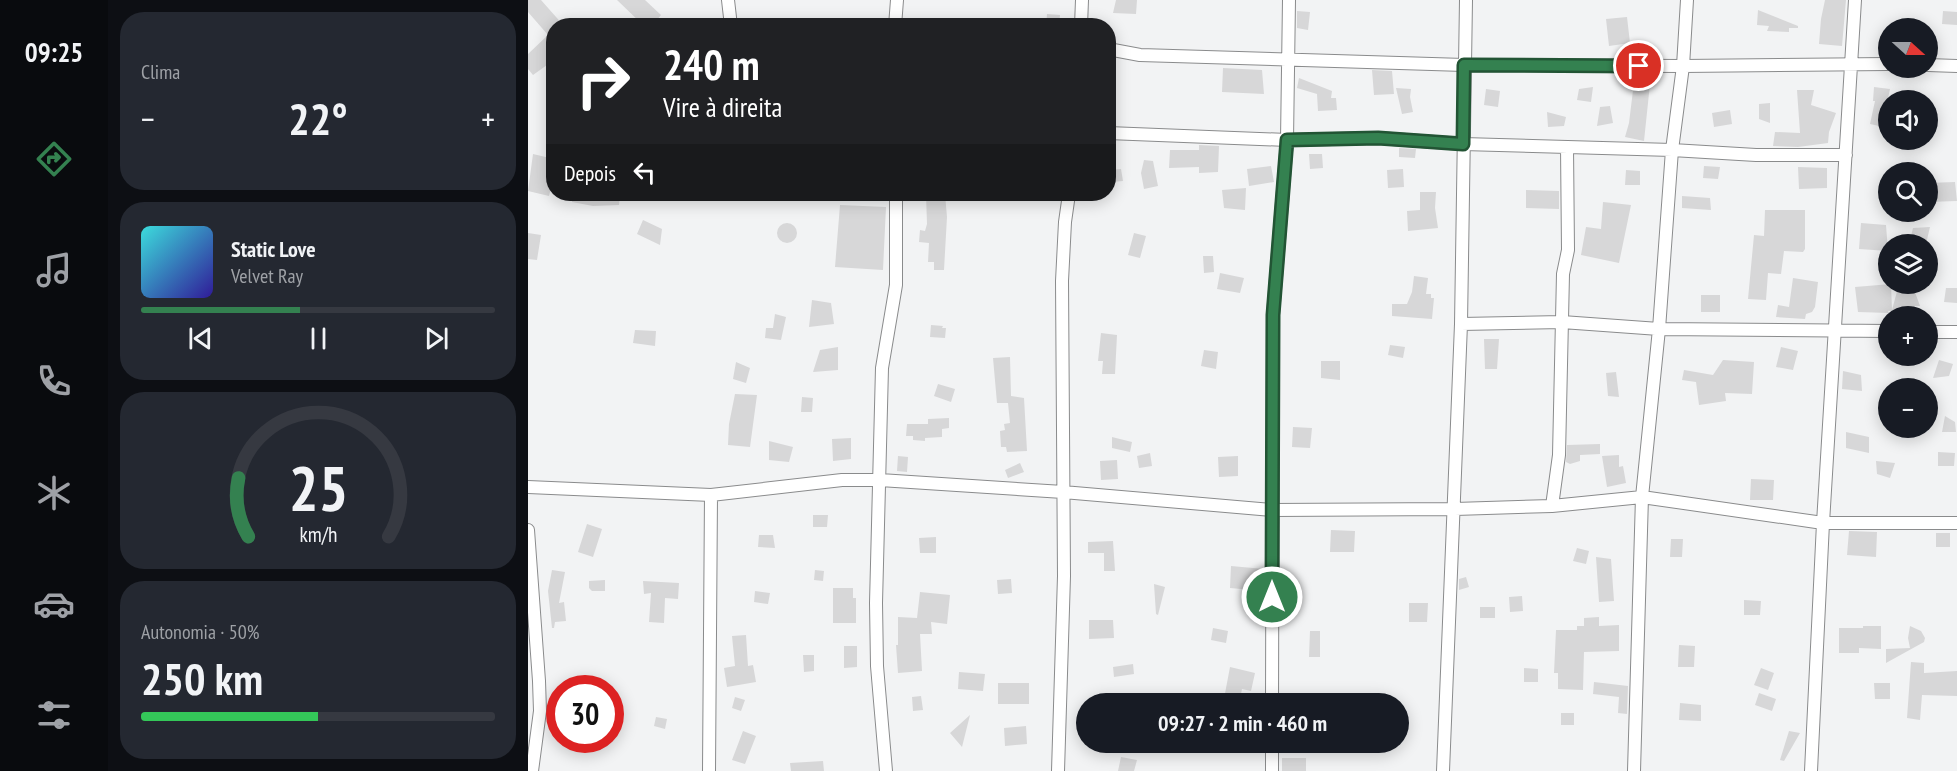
<!DOCTYPE html>
<html lang="pt">
<meta charset="utf-8">
<style>
:root{--surface:#171b24;--page:#242831;--text:#f1f3f6;--muted:#9ea1a6;--line:#363941;--accent:#348150}
body{margin:0;font-family:"PT Sans Narrow",sans-serif;background:var(--page);color:var(--text);height:100vh;display:flex;flex-direction:column;font-size:22px;white-space:nowrap}
*{box-sizing:border-box;margin:0}
p{font-size:20px;color:var(--muted)}
.icon{flex:none;width:33px;height:33px;fill:none;stroke:currentColor;stroke-width:2;stroke-linecap:round;stroke-linejoin:round}
.map{position:relative;flex:1;overflow:hidden}
.sheet{display:flex;flex-direction:column;gap:12px;padding:12px;background:#0d0f14;width:420px}
.sheet>*{flex:none}
.hud{position:absolute;left:18px;top:18px;width:570px;height:183px;border-radius:24px;box-shadow:0 3px 15px #0003;background:#202124;color:#fff;overflow:hidden}
.needle{width:39px;rotate:111deg}
.controls{position:absolute;left:1350px;top:18px;display:grid;gap:12px}
.controls a{display:grid;place-items:center;width:60px;height:60px;border-radius:50%;background:var(--surface);box-shadow:0 3px 15px #0003;font-size:30px}
.speed{position:absolute;left:18px;top:675px;display:flex;gap:12px;font-size:30px;font-weight:700;text-align:center}
.speed>*{display:grid;place-content:center;width:78px;height:78px;border-radius:50%;background:var(--surface);box-shadow:0 3px 15px #0003;line-height:1}
.speed .limit{border:9px solid #d22;background:#fff;color:#111}
.pin{position:absolute;display:grid;place-items:center;width:51px;height:51px;color:#fff;margin:-26px;border:3px solid #fff;border-radius:50%;box-shadow:0 2px 6px #0007}
.me{position:absolute;width:66px;margin:-33px;rotate:0deg;stroke-linejoin:round;filter:drop-shadow(0 0 4px #0008)}
.turn{display:flex;align-items:center;gap:21px;height:126px;padding:0 18px;font-size:27px}
.turn .icon{width:78px;height:78px;stroke-width:2.5}
.turn b{display:block;font-size:42px;line-height:51px}
.then{display:flex;align-items:center;height:57px;padding:0 18px;background:#0003;gap:12px;font-size:22px}
.big{font-size:45px;font-weight:700;line-height:1.1}
.sheet .tile{flex:1;display:flex;flex-direction:column;justify-content:center;gap:9px;min-width:0;padding:0 21px;border-radius:24px;background:var(--page)}
.sheet .dial{align-items:center;gap:0}
.dial svg{height:156px;overflow:visible;fill:none;stroke:var(--line);stroke-width:7;stroke-linecap:round;text-anchor:middle}
.dial text{fill:var(--text);stroke:none}
.song{display:flex;align-items:center;gap:18px}
.cover{width:72px;height:72px;border-radius:9px;background:linear-gradient(135deg,hsl(180 70% 55%),hsl(250 70% 35%))}
.played{height:6px;border-radius:3px;background:linear-gradient(90deg,var(--accent) 45%,var(--line) 45%)}
.keys{display:flex;justify-content:space-around;direction:ltr}
.heat{display:flex;justify-content:space-between;align-items:center;font-size:33px;direction:ltr}
.charge{height:9px;border-radius:4px;background:linear-gradient(90deg,#34c759 50%,var(--line) 0)}
.trip{position:absolute;left:548px;top:693px;width:333px;height:60px;border-radius:30px;background:var(--surface);box-shadow:0 3px 15px #0003;font-weight:700;line-height:60px;text-align:center}
main{display:flex;flex:1;min-height:0}
.menu{display:flex;flex-direction:column;width:108px;justify-content:space-around;align-items:center;background:#090b0e;color:var(--muted)}
.menu .icon{width:42px;height:42px}
.menu .current{color:var(--accent)}
.menu b{font-size:27px;color:var(--text)}
.map>svg:first-child{display:block}
.building{fill:#d7d7d8}
.lines{fill:none;stroke-linecap:round;stroke-linejoin:round}
.street-casing{stroke:#8a8b8c;stroke-width:14}
.street{stroke:#fff;stroke-width:12}
.route-casing{stroke:#225434;stroke-width:15}
.route{stroke:#348150;stroke-width:10}
</style>
<main>
<nav class="menu">
<b>09:25</b>
<svg class="icon current" aria-label="directions" viewBox="0 0 24 24"><path d="M12 3l9 9-9 9-9-9zM9 14v-3h6M13 9l2 2-2 2"/></svg>
<svg class="icon" aria-label="music" viewBox="0 0 24 24"><path d="M9 18V5l10-2v13"/><circle cx="6" cy="18" r="3"/><circle cx="16" cy="16" r="3"/></svg>
<svg class="icon" aria-label="phone" viewBox="0 0 24 24"><path d="M5 4h4l2 5-3 2q2 4 5 5l2-3 5 2v4C11 20 4 13 5 4z"/></svg>
<svg class="icon" aria-label="climate" viewBox="0 0 24 24"><path d="M12 3v18M4 7l16 10M4 17L20 7"/></svg>
<svg class="icon" aria-label="car" viewBox="0 0 24 24"><path d="M5 17H2v-5l4-1 3-4h7l3 4 3 1v5h-3M9 17h6M6 11h13"/><circle cx="7" cy="17" r="2"/><circle cx="17" cy="17" r="2"/></svg>
<svg class="icon" aria-label="filters" viewBox="0 0 24 24"><path d="M4 7h16M4 17h16"/><circle cx="9" cy="7" r="2"/><circle cx="15" cy="17" r="2"/></svg>
</nav>
<section class="sheet">
<div class="tile"><p>Clima</p>
<div class="heat"><a>−</a><b class="big">22°</b><a>+</a></div>
</div>
<div class="tile">
<div class="song"><i class="cover"></i><div><b>Static Love</b><p>Velvet Ray</p></div></div>
<div class="played"></div>
<div class="keys"><svg class="icon" aria-label="previous" viewBox="0 0 24 24"><path d="M18 5L8 12l10 7zM5 5v14"/></svg><svg class="icon" aria-label="pause" viewBox="0 0 24 24"><path d="M8 5v14M16 5v14"/></svg><svg class="icon" aria-label="next" viewBox="0 0 24 24"><path d="M6 5l10 7-10 7zM19 5v14"/></svg></div>
</div>
<div class="tile dial"><svg viewBox="0 0 100 80">
<path d="M14 69A42 42 0 1 1 86 69"/>
<path d="M14 69A42 42 0 0 1 9 39" stroke="#348150"/>
<text x="50" y="56" font-size="32" font-weight="700">25</text>
<text x="50" y="72" font-size="11">km/h</text>
</svg></div>
<div class="tile"><p>Autonomia · 50%</p><b class="big">250 km</b><div class="charge"></div></div>
</section>
<div class="map">
<svg width="1429" height="771" viewBox="0 0 1429 771">
<rect width="100%" height="100%" fill="#f2f3f4"/>
<path class="building" d="M0 0H13L36 26H26V60L5 75 0 69V54L20 35 0 12Z
M89 0H117L133 15 124 26H116Z
M588 0H609L608 14 585 13Z
M1297 0H1318L1314 46 1291 44 1293 19Z
M1230 10 1270 26V28H1261V32L1239 31 1241 26 1229 25Z
M769 11 782 12 780 30 769 28Z
M1415 11 1429 12V25L1414 24Z
M519 14 532 15 531 26H518Z
M1099 17 1102 43 1081 46 1078 19Z
M695 68 734 70 736 94 694 92Z
M844 70 864 71 866 94 846 95Z
M771 78 804 91 803 98H808L809 110 790 111 789 94 769 88Z
M1106 82 1122 84 1116 141 1097 137 1101 123Z
M1065 87 1063 102 1049 100 1051 89Z
M1346 87 1362 89 1358 108 1360 109V128L1342 124 1347 101H1345Z
M868 88 883 89 882 97 885 112 874 114Z
M958 89 972 91 970 107 956 105Z
M1269 90H1286L1283 105 1308 113 1301 132 1300 143 1270 147 1245 146 1247 132 1272 133Z
M1242 103V123L1231 119V104Z
M1082 106 1085 123 1069 126 1072 107Z
M1202 110 1204 124 1186 127 1184 113Z
M1019 112 1038 117 1036 126 1020 127Z
M671 145 691 146 690 172 671 173V167L641 168 642 150H671Z
M871 148 888 149 887 158 871 157Z
M5 154 26 159V176L21 196 0 191Z
M781 154H794L795 168 782 169Z
M616 160 625 161 630 186 616 189 613 173Z
M743 166 746 182 721 186 719 169Z
M1176 166 1192 167 1190 179 1175 178Z
M1270 167 1299 168V188L1271 189Z
M593 169 595 181 583 182 581 170Z
M875 169 876 187 860 188 859 170Z
M1098 170 1112 171V185H1097Z
M1427 182 1429 201 1400 202V183Z
M718 188 717 210 696 208 694 190Z
M998 190 1031 191V209L998 208Z
M892 192H908L907 208 910 228 880 231 879 211 892 210Z
M45 194H92L91 205 65 206 44 202Z
M398 194H417L419 217 416 270H406V262H400L401 243 391 242 392 230 397 231 399 224Z
M1154 196 1182 198 1183 210 1154 208Z
M1075 202 1103 205 1091 263 1053 255 1058 227 1073 229Z
M312 205 358 207 355 270 307 267Z
M1237 210H1277V249L1275 252 1256 251 1253 274 1240 273 1238 300 1220 299 1226 235 1236 236Z
M115 220 134 229 132 245 109 234Z
M249 233a10 10 0 1 1 20 0a10 10 0 1 1-20 0Z
M1333 223 1358 225 1360 251 1331 249Z
M1402 227 1398 244H1381L1385 228Z
M0 233 13 235 9 260 0 259Z
M606 233 618 236 612 258 600 255Z
M675 256H685L686 272 676 273Z
M692 273 716 278 712 293 689 289Z
M886 276 900 278 898 294H903V298H906L904 319 864 316V304H879L884 292Z
M1265 278 1290 282 1287 307 1284 312 1278 314 1277 319 1248 317 1250 305 1261 307Z
M1363 284 1364 310 1371 284H1384L1392 306H1384V309L1360 311 1361 313 1330 312 1327 287Z
M1418 288H1429V303L1416 302Z
M1173 295H1192V312H1173Z
M284 300 303 303 306 324 281 327Z
M247 314 258 317 253 340 237 338 238 328H245Z
M403 325 415 326 414 328H418L417 338 402 337Z
M107 330 128 331 127 346 105 343Z
M573 333 589 335 587 374H574L575 361H570Z
M956 339H971L969 369H957Z
M862 345 877 347 875 358 860 355Z
M310 347V370L285 372 292 350Z
M1253 347 1270 351 1265 370 1248 367Z
M676 350 690 352 688 369 673 366Z
M482 357 483 396 496 398 499 451 479 452 478 447H473L472 431 477 430 476 424 482 423 480 403H469L465 358Z
M1195 360 1226 362 1224 394 1197 393 1198 401 1171 405 1168 382 1154 380 1156 370 1185 375Z
M1411 360 1425 364 1421 376 1405 378Z
M793 361H812V380L793 378Z
M208 362 222 368 218 383 205 379Z
M1315 371 1333 375 1334 391 1314 389Z
M1088 372 1091 397 1080 396 1078 373Z
M410 384 427 389 423 402 406 396Z
M207 394 229 395 222 447 200 445 201 424Z
M274 397 285 398 284 412H273Z
M1417 416 1427 422 1428 432H1414Z
M421 418V428L414 429V437L397 438V441L385 440V436H378L379 424H400V419Z
M765 427 784 428 782 448 764 447Z
M1318 432 1341 437V453L1318 448Z
M584 437 604 442 602 452 584 448Z
M323 438V459L305 461 304 439Z
M241 441 265 447 261 462 241 460Z
M1072 444V454L1052 455V461L1042 464 1038 462 1039 445Z
M1410 452 1427 453 1426 466H1410Z
M622 453 624 466 611 468 609 456Z
M1091 455V467L1095 466 1098 483 1079 487 1074 456Z
M370 456 380 457 379 472 369 471Z
M710 456V476L691 477 690 457Z
M589 460 590 479 573 480 572 461Z
M1348 461 1367 463 1362 478 1349 474Z
M492 463 496 472 480 478 477 470Z
M1223 479 1246 480 1245 500H1222Z
M285 515H300L299 527H285Z
M59 524 74 529 65 557 50 552Z
M803 530 827 531 826 552H802Z
M1321 531 1349 532 1348 557 1319 555Z
M1408 533H1422V547H1408Z
M231 535H245L247 548 230 547Z
M408 537V553H392L391 538Z
M1143 539H1155L1154 557H1142Z
M585 541 587 571H576V553H560V542Z
M1049 548 1061 551 1058 564 1045 561Z
M1068 557 1083 559 1086 601 1071 602Z
M703 566 736 569V591L702 588Z
M24 570 37 572 31 603 36 602 38 621 27 622 26 628H24L20 591Z
M287 570 296 571 295 581 286 580Z
M938 577 941 587 931 590V579Z
M483 579 484 593 470 594 469 580Z
M77 580V591H64L61 588V581Z
M115 581 151 583 150 599 137 598 136 623 121 622 123 593 116 594Z
M626 584 637 587 630 615 628 614Z
M305 588H325V598H328V623H305Z
M227 591 242 593 240 604 226 602Z
M392 592 422 595 419 624 403 622 404 634H392L394 671 370 673 368 645H370V617L389 618Z
M994 596 995 611 982 612 981 597Z
M1216 600 1233 601 1232 615H1216Z
M881 603H900L899 622H881Z
M952 607H967V618H952Z
M1071 617V626L1091 625V651L1056 652 1055 690 1030 689V673H1026L1028 630H1049V626H1056V618Z
M561 620H585L586 638 561 639Z
M1335 626H1353V649L1331 648V653H1311V628H1335Z
M1382 626 1393 631 1397 638 1396 642 1358 663V649L1382 648 1380 638Z
M685 628 700 631 698 643 683 640Z
M782 631H792V657H781Z
M218 635 220 666 225 665 228 682 199 687 196 668 207 666 204 636Z
M1151 645 1167 646 1166 667H1150Z
M316 646H329V667L316 668Z
M275 655H286V671L276 672Z
M1383 662 1396 663V673L1429 671V696L1394 695 1392 720 1379 718Z
M605 664 606 674 586 677 585 667Z
M702 667 727 673 723 691 714 689 711 704H695Z
M996 668 1010 669V682H996Z
M1233 668 1246 673 1240 690 1226 685Z
M431 672 457 674 455 691 430 689Z
M1066 682 1100 686 1099 714 1090 713 1091 697 1065 694Z
M470 683H501V704H470Z
M1346 683H1362V699H1347Z
M1231 693 1248 699 1244 711 1227 705Z
M393 696 395 710 385 711 384 697Z
M207 697 217 700 213 711 204 708Z
M1152 703 1173 705V721L1151 720Z
M1033 713H1046V725H1033Z
M442 715 434 747 422 733Z
M128 717 139 719 137 729 126 726Z
M498 726 499 744 477 746 476 728Z
M215 731 228 736 217 764 204 760Z
M1261 731 1272 733 1256 761 1252 760Z
M593 757 609 760 606 771H590Z
M754 758H778V771H754Z
M295 761 296 771H263L262 763Z"/>
<g class="lines">
<g class="street-casing">
<path id="street" d="M200 0 203 26
M367 26 369 0
M553 26 554 0
M580 49 612 55 936 65 1155 66 1360 64
M1400 65 1429 66
M580 133 759 140 850 138 935 144 1144 150 1228 155H1318
M933 324 1034 322 1131 329 1360 331
M1400 332H1429
M0 487 183 495 314 480H352L535 492 744 510 927 509 1024 506 1114 497 1295 523H1429
M1024 506 1031 455 1035 274 1040 250 1039 147
M0 530 11 681 12 711 4 771
M744 704 745 315 759 140 761 0
M744 742V771
M181 771 183 495
M358 771 349 666 348 603 354 368 368 285V194
M530 771 536 576 534 281 537 222 541 194
M915 771 933 324 938 0
M1106 771 1114 497 1131 329 1144 150 1155 66 1159 0
M1283 771 1295 523 1327 0"/>
</g>
<use href="#street" class="street"/>
</g>
<g class="lines">
<g class="route-casing">
<path id="route" d="M744 597 745 315 759 140 850 138 935 144 936 65 1111 66"/>
</g>
<use href="#route" class="route"/>
</g>
</svg>
<div class="controls">
<a><svg class="needle" viewBox="-14 -14 28 28"><path d="M0-13l5 13h-10z" fill="#e53935"/><path d="M0 13l5-13h-10z" fill="#9ea1a6"/></svg></a>
<a><svg class="icon" aria-label="sound" viewBox="0 0 24 24"><path d="M4 9h4l5-4v14l-5-4H4zM17 9q2 3 0 6"/></svg></a>
<a><svg class="icon" aria-label="search" viewBox="0 0 24 24"><circle cx="10" cy="10" r="6"/><path d="M15 15l6 6"/></svg></a>
<a><svg class="icon" aria-label="layers" viewBox="0 0 24 24"><path d="M12 4l9 5-9 5-9-5zM3 14l9 5 9-5"/></svg></a>
<a>+</a>
<a>−</a>
</div>
<div class="speed"><div class="limit">30</div></div>
<div class="pin" style="left:1111px;top:66px;background:#d93025"><svg class="icon" aria-label="arrive" viewBox="0 0 24 24"><path d="M6 21V4h12l-3 4 3 4H6"/></svg></div>
<svg class="me" style="left:744px;top:597px" viewBox="-20 -20 40 40"><circle r="17" fill="#348150" stroke="#fff" stroke-width="3"/><path d="M0-11L8 9 0 5-8 9z" fill="#fff"/></svg>
<div class="trip">09:27 · 2 min · 460 m</div>
<div class="hud">
<div class="turn"><svg class="icon" aria-label="right" viewBox="0 0 24 24"><path d="M7 20v-9h11M14 6l5 5-5 5"/></svg><div><b>240 m</b>Vire à direita</div></div>
<div class="then">Depois<svg class="icon" aria-label="left" viewBox="0 0 24 24"><path d="M17 20v-9H6M10 6l-5 5 5 5"/></svg></div>
</div>
</div>
</main>
